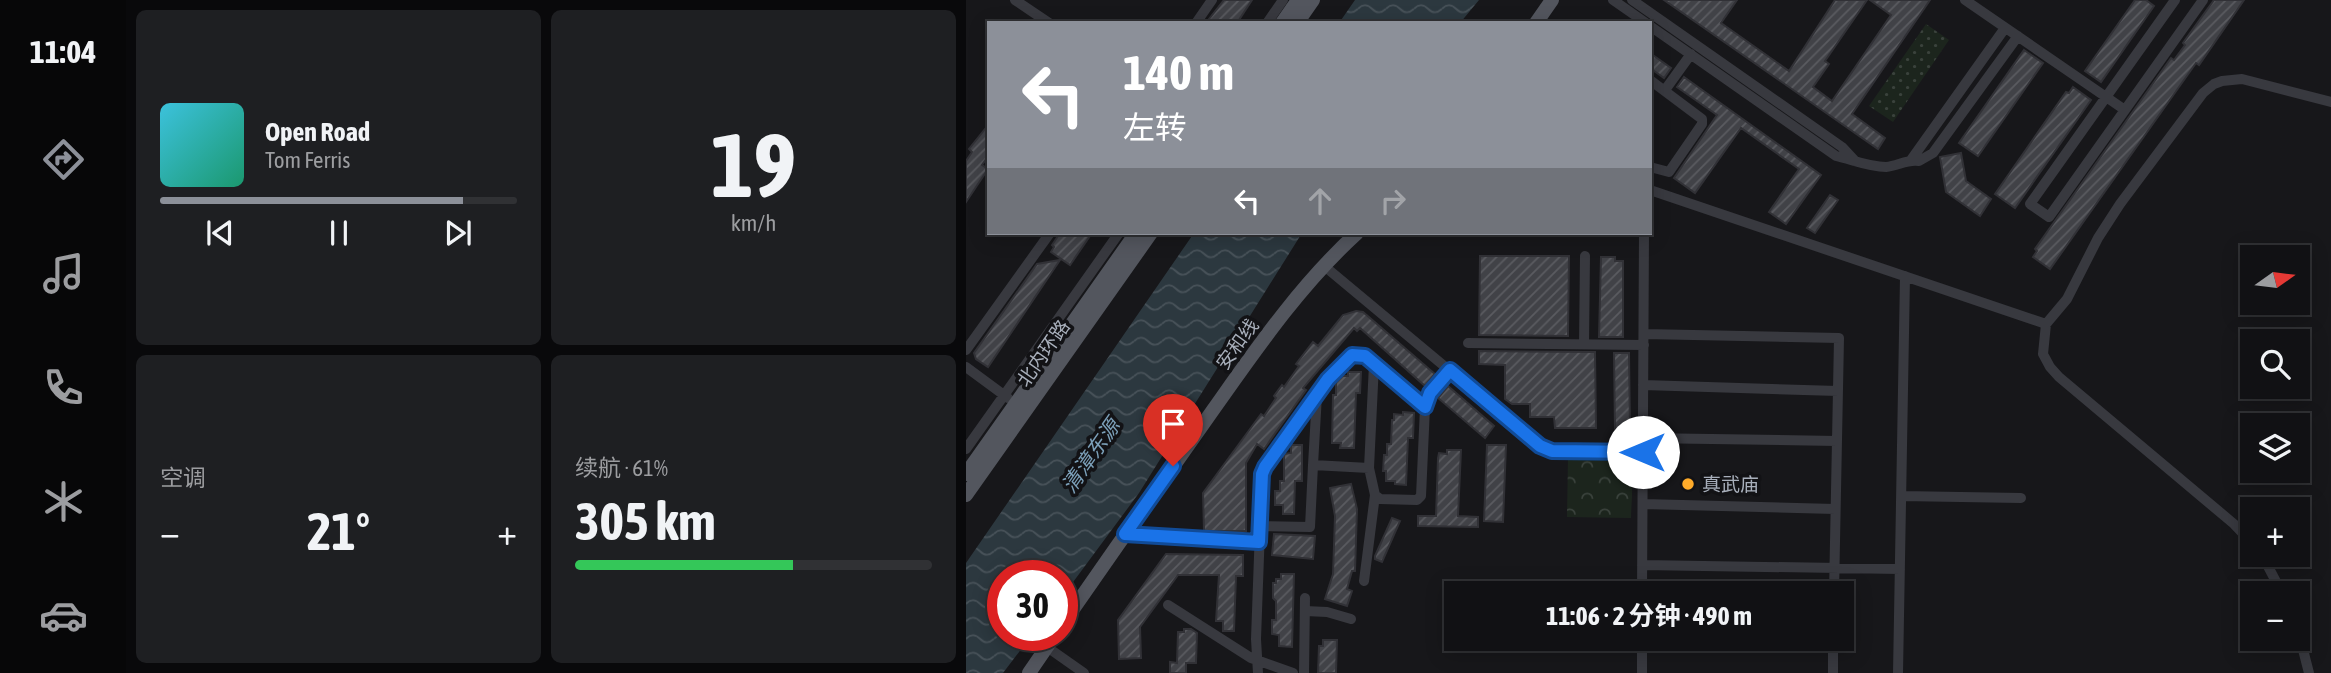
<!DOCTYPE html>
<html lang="zh">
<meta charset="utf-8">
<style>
:root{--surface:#111114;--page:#1e1f22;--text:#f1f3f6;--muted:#9c9da0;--line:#303134;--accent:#8c9099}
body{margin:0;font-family:"Asap Condensed","Noto Sans SC",sans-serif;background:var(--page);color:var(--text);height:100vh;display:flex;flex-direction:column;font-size:26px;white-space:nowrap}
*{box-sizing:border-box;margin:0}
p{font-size:23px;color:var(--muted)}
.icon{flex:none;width:38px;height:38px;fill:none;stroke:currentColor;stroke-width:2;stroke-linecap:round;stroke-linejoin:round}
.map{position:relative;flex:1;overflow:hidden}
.side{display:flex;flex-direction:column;gap:10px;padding:10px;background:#09090b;width:840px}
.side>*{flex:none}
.top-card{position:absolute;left:21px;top:21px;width:665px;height:214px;border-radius:0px;box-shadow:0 4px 18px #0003,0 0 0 2px var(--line);background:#8c9099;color:#fff;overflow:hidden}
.needle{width:46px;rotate:76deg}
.controls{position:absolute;left:1274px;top:245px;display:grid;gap:14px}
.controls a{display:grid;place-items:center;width:70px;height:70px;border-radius:0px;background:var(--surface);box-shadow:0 4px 18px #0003,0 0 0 2px var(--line);font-size:35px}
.speed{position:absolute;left:21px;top:560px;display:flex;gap:14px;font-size:35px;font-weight:700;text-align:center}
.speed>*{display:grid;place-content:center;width:91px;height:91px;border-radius:50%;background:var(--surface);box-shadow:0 4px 18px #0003,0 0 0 2px var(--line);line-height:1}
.speed .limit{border:10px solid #d22;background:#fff;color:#111}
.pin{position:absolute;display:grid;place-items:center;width:60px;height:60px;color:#fff;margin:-72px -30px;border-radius:50% 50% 50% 0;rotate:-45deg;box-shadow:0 0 7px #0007}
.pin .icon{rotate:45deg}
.me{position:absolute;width:77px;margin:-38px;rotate:270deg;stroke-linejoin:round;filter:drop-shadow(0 0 5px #0008)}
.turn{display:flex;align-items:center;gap:24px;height:147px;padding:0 21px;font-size:32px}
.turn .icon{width:91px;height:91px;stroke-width:2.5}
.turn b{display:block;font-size:49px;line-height:60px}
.lanes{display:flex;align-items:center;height:66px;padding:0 21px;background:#0003;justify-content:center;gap:35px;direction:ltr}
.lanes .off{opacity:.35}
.big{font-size:52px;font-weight:700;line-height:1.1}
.side .widget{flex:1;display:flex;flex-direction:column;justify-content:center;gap:10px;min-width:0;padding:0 24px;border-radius:10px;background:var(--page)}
.side .dial{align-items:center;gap:0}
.dial b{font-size:91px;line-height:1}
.song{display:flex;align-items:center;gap:21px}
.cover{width:84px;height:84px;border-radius:10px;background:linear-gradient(135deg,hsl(190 70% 55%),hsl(160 70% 35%))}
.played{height:7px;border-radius:4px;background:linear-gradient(90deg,var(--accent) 85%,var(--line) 85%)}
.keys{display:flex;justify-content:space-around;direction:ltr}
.heat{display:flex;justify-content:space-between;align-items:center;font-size:38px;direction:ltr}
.charge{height:10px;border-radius:5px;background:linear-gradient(90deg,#34c759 61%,var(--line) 0)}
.side .tiles{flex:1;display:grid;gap:10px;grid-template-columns:repeat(2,1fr)}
.trip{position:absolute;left:478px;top:581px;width:410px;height:70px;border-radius:0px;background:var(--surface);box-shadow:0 4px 18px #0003,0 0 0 2px var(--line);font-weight:700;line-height:70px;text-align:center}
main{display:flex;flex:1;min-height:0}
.tab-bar{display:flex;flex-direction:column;width:126px;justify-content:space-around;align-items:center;background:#070708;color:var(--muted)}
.tab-bar .icon{width:49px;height:49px}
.tab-bar .current{color:var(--accent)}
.tab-bar b{font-size:32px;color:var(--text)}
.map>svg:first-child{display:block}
.grass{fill:url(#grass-dots)}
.park{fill:url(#park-crowns)}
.water{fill:url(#water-waves)}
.building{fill:url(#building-hatch);stroke:#313136;stroke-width:2}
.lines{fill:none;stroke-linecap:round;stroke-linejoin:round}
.minor{stroke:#38393f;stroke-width:10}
.major{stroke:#53565e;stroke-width:14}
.route-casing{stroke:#114b97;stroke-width:18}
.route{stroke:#1a73e8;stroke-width:12}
.poi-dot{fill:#ffab2a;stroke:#121215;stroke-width:2.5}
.labels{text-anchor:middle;stroke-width:7;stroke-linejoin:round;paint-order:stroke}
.street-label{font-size:19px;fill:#a8afbb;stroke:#121215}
.poi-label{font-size:19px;fill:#a8afbb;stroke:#121215;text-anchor:start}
.water-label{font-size:21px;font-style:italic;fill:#7ca0b9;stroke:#121215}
</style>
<main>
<nav class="tab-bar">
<b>11:04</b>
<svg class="icon current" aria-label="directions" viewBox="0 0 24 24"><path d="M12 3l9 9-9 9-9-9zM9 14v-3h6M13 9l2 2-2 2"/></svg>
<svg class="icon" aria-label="music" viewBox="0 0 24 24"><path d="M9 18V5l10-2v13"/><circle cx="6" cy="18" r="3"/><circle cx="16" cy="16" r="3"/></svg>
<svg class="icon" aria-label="phone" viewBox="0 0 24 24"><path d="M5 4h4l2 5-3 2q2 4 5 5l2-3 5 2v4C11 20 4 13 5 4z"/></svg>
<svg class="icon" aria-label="climate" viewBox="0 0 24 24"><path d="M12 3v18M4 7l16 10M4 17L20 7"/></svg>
<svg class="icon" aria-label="car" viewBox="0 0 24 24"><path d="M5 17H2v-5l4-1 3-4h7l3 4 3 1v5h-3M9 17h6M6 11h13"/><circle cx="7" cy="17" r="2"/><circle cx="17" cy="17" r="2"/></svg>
</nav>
<section class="side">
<div class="tiles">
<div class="widget">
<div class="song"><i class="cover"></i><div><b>Open Road</b><p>Tom Ferris</p></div></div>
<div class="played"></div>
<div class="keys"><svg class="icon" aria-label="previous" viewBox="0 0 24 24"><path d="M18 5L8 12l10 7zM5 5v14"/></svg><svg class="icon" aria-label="pause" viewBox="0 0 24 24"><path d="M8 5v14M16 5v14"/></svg><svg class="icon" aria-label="next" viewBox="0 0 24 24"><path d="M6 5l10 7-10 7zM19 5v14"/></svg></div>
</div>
<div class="widget dial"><b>19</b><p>km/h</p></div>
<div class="widget"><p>空调</p>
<div class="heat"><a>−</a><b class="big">21°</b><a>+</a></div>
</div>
<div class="widget"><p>续航 · 61%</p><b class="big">305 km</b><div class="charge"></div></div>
</div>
</section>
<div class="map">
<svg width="1365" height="673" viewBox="0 0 1365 673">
<defs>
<pattern id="grass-dots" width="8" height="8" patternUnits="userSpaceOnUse" patternTransform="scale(1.75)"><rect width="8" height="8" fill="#1c251d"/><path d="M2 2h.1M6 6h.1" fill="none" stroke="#3a423c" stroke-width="1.8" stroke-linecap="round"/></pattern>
<pattern id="park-crowns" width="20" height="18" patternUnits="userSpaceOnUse" patternTransform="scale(1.75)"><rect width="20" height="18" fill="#1c251d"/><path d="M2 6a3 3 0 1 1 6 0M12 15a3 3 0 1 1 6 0" fill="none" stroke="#3a423c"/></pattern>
<pattern id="water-waves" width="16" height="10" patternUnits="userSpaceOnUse" patternTransform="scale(1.75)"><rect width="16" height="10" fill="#2c383f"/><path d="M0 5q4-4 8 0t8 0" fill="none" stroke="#485259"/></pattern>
<pattern id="building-hatch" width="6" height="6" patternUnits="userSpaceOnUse" patternTransform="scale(1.75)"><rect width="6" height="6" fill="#414247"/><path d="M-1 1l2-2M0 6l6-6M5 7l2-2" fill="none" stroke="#5a5b60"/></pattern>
</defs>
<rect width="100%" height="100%" fill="#17171a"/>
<path class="grass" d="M960 24 983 40 927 122 903 106Z"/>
<path class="park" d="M602 459C618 459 658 451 664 473 668 486 665 505 665 518L601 517Z"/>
<path class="water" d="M389 0H513L494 23H373Z
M228 233H336L173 493 96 597V576H37V635H66L37 673H0V563Z"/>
<path class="building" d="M258 0H286L271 23H249L243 19Z
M698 0H771L755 23 823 71 869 0H901L859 61 863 64 847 87 866 101 925 15 904 0H964L886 114 919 138 912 149Z
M1169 0H1180L1188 6 1135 82 1119 71Z
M1248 0H1278L1233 65 1230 63 1084 269 1067 257 1071 251 1069 249 1205 58 1208 60 1219 45 1217 43Z
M1058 50 1077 63 1012 156 993 143Z
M684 53 705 68 698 78 684 68Z
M718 77 855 175 820 224 803 212 833 169 775 128 729 193 708 178 751 115 711 87Z
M1107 87 1125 100 1049 208 1029 194 1100 92 1103 93Z
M23 124V155L16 165 22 169 0 202V161L6 152 3 149Z
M995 153 1000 181 1025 199 1014 216 980 192 974 157Z
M864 195 872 200 849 233 841 228Z
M94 233H126L104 265 85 252 88 247 86 245Z
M514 256H603L602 336 513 335Z
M635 257H649V261H657V337H633Z
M94 260 22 367 10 359 8 353 71 264Z
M390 311 397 312 469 374 459 386 394 328 391 331 388 328 337 388 340 390 298 449 291 444 280 463V531H238L237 493 295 414 298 416 310 398 308 396 316 385 318 387 333 366 330 364 347 342 352 346 377 315Z
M513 351 629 352 630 428H589L588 417H564V404H546L539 399V365L513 364Z
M648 353H663L664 431H649Z
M382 372H395L394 393H390L388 448H374L375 443H366L367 395H370V382L376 376H382Z
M482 386 528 426 519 438 472 398Z
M437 412 448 413 447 438H442L440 485 429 484V481H420V471H417L418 455H421V444H425L426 420H428V414L437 415Z
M325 445H336V481H329L328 514H317V505H309V491H314V481H318V454L325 453Z
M521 445H540L537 522 518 521Z
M481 450H495L492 516 512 517V527L452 526V516H470L472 458 473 453 481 454Z
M385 484 391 509 389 571H386L381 589 386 591 381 606 359 599 367 574 369 516 364 488Z
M426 518 434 521 416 562 409 559V556Z
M308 534 349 536 347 559 306 555Z
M200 554 277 555V576H270L268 631H257V621H250L253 575H212L174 627 175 658 153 659 152 620Z
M315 574H328L326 647 313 646V635L306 634V620H310V601L307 598V583H310V579H315Z
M218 629H225L231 633 230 663H220V673H204V662L211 663 212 632H218Z
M357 640H371L370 673H352L353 646H357Z"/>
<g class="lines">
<path class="minor" d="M49 0 83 23
M647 0 680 23
M666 0 876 147 889 161
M999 0 1159 110
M1209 0 1064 204 1083 217 1237 0
M230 23 246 0
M301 23 317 0
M684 26 870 156C887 160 903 167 920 167 932 166 941 159 953 161L967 153 1052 36
M684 80 736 119V124L703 172 684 167
M699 90 725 54
M945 160 1039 28
M684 190 1080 324
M357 265 574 446 586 451 677 452
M678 334 873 338 868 593
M502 343 678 345
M618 344 619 256
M0 350 84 233
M0 367 42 398
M677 385 872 391
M677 438 871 441
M0 449 153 233
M347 465 351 395
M403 468 409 495 414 499 451 500 455 496 459 407 464 393 483 371
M935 496 1055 498
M677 504 869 509
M294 526 344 527 347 465 403 468 408 364
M159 534 293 543
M1286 543 1268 524 1093 377 1084 367 1077 354 1080 324 1101 299 1132 238 1154 204 1237 93 1248 84 1256 81 1276 79 1365 102
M1296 555 1316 593
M676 565 934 569
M398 581 409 495
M676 593 678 233
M202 605 285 658 327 673
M339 611 361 612 385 619
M1332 630 1343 673
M81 647 118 673
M292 673 290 639 296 474 299 467 362 379 386 355 399 356 459 407
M338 673 339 598
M676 673V639
M867 673V639
M932 673 939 276"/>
<path class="major" d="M316 23 332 0
M331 23 347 0
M570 23 586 0
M0 474 170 233
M0 495 185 233
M96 625C146 553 196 482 247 410 291 348 334 285 391 233
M63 673 89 635"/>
</g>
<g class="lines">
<g class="route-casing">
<path id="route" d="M207 466 159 534 293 542 296 474 299 467 362 379 386 355 399 356 459 407 464 393 484 370 574 446 586 451 677 452"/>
</g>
<use href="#route" class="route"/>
</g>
<circle class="poi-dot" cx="722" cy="484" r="7"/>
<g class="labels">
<g class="street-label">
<text transform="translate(271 344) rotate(-54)" y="7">安和线</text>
<text transform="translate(77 353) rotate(-55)" y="7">北内环路</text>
</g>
<g class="poi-label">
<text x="736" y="491">真武庙</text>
</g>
<g class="water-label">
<text transform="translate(125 456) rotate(-55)" y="7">清漳东源</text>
</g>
</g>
</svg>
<div class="controls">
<a><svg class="needle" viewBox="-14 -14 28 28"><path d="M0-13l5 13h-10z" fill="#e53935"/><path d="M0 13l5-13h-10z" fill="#9c9da0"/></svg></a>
<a><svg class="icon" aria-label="search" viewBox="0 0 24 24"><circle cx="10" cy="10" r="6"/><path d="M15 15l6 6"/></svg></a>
<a><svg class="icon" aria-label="layers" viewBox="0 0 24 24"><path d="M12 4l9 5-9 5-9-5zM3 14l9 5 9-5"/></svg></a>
<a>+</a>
<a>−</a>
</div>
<div class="speed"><div class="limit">30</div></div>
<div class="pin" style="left:207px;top:466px;background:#d93025"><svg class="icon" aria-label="arrive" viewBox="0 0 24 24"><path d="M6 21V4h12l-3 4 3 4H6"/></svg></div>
<svg class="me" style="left:677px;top:452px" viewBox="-20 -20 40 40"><circle r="19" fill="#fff"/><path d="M0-13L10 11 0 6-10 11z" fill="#1a73e8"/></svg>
<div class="trip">11:06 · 2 分钟 · 490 m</div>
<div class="top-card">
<div class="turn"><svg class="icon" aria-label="left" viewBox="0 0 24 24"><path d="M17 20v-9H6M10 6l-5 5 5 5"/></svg><div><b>140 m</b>左转</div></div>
<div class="lanes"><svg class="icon" aria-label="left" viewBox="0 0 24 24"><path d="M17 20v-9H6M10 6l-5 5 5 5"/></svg><svg class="icon off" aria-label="ahead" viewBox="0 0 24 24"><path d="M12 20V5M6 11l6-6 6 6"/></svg><svg class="icon off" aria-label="right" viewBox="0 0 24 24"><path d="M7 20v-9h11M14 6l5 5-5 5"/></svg></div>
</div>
</div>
</main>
